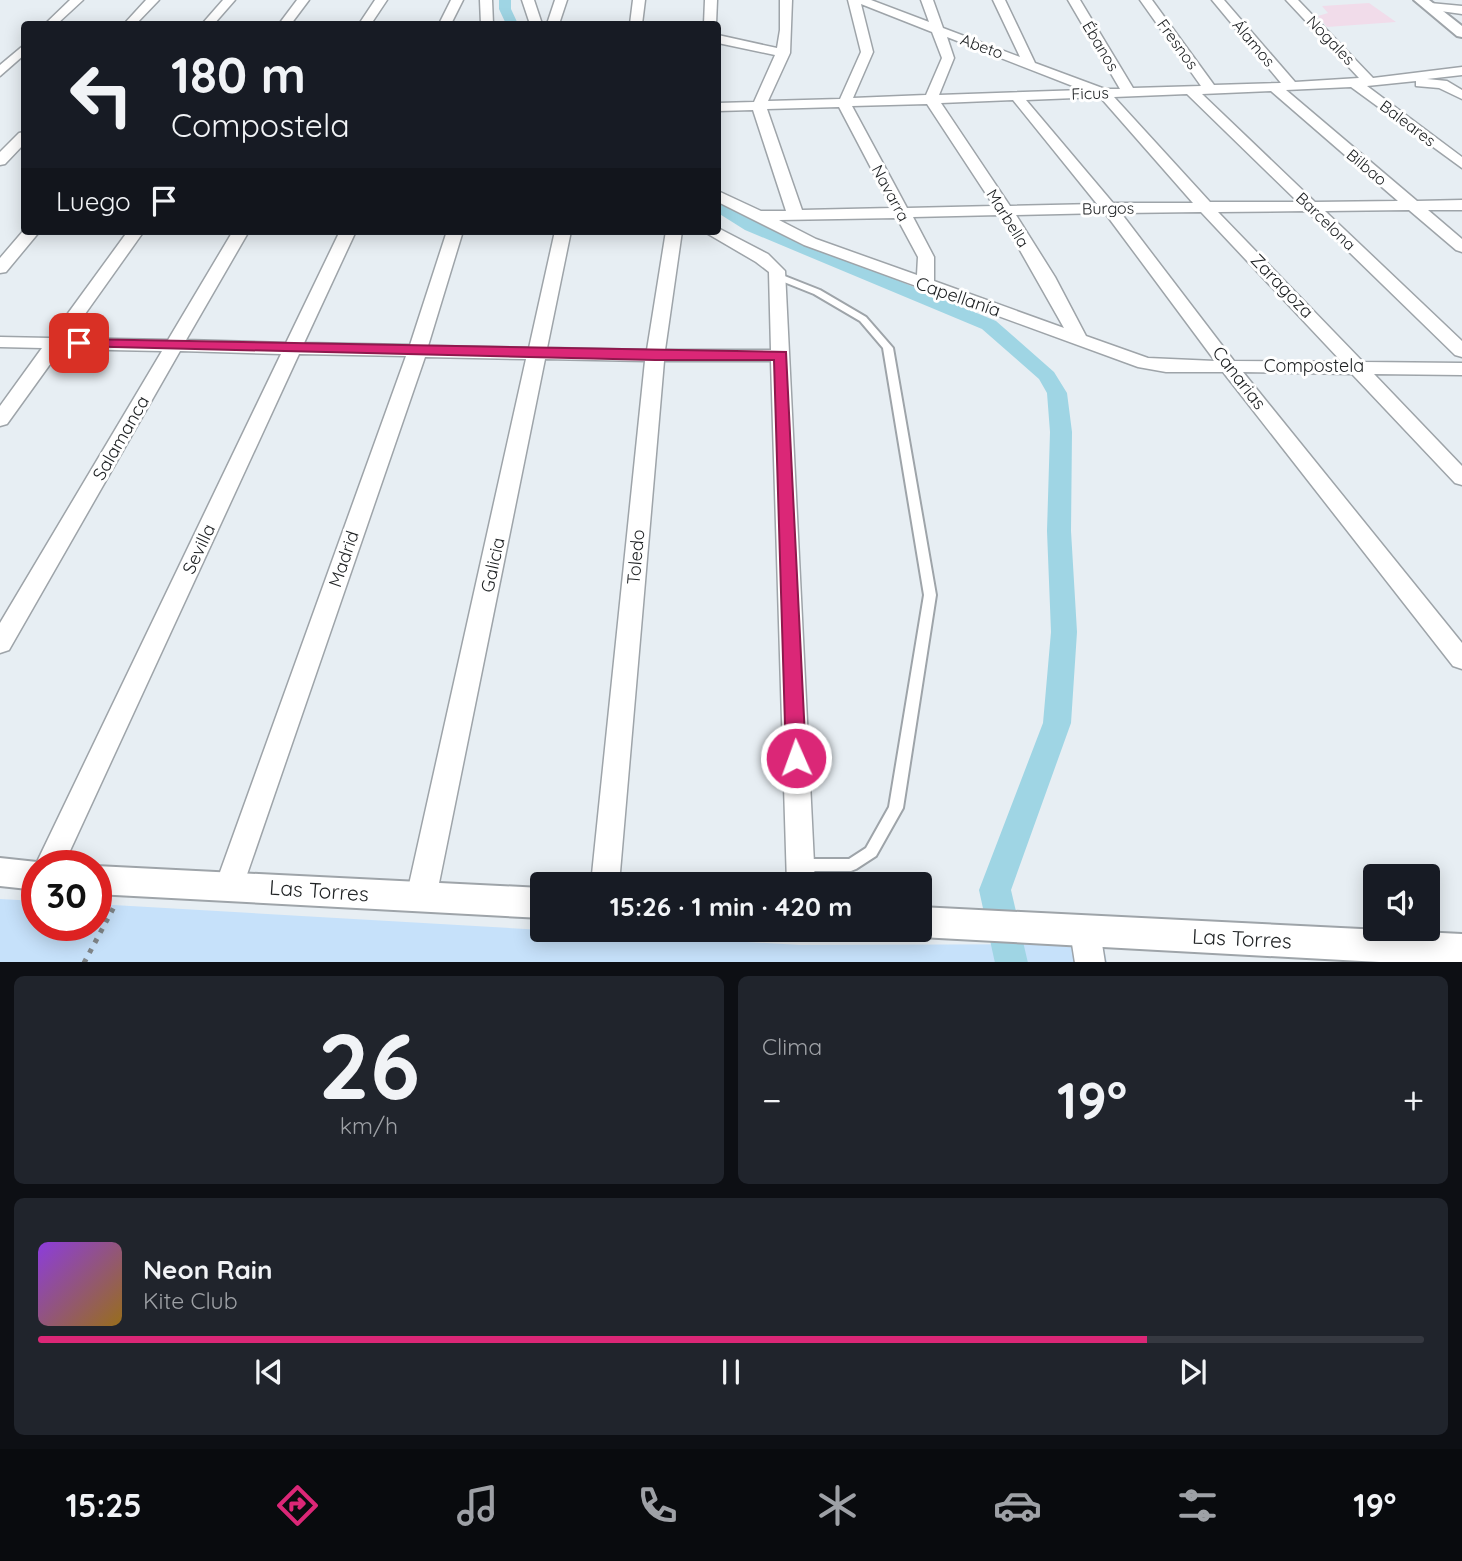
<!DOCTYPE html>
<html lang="es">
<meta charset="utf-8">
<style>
:root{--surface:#171b24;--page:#20242c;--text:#f1f3f6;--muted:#9ea1a6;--line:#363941;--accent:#db2777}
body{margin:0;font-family:Quicksand,sans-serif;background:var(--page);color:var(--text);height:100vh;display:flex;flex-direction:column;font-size:26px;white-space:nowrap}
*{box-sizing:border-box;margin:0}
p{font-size:23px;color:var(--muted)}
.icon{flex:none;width:38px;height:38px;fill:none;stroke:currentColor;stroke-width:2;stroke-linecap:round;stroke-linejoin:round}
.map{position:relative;height:962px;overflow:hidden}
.side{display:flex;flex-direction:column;gap:14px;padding:14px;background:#0d0f14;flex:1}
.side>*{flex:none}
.banner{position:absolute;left:21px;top:21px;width:700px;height:214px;border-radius:7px;box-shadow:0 4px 18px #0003;background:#171b24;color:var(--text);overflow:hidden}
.fabs{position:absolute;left:1363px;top:864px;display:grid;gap:14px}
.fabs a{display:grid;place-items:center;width:77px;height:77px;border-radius:7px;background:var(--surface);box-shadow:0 4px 18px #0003;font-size:35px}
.speed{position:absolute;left:21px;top:850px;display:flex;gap:14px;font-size:35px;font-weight:700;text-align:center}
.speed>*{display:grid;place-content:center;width:91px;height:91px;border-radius:50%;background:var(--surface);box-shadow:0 4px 18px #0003;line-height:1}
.speed .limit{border:10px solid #d22;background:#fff;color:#111}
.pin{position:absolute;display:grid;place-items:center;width:60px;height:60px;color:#fff;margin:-30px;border-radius:14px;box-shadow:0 4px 10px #0006}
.me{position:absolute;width:77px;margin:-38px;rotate:358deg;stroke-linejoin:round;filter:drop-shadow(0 0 5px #0008)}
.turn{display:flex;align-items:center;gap:24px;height:147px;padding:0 35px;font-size:32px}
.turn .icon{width:91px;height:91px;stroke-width:2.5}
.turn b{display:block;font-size:49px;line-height:60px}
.then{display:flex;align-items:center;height:66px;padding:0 35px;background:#0003;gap:14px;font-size:26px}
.big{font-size:52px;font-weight:700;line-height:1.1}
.side .tile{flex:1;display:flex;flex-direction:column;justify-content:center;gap:10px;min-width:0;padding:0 24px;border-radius:10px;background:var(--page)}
.side .dial{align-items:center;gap:0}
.dial b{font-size:91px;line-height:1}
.song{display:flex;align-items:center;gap:21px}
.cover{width:84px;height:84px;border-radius:10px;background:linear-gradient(135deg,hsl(270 70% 55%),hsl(40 70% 35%))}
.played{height:7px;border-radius:4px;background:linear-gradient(90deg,var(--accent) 80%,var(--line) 80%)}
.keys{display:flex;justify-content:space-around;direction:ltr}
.heat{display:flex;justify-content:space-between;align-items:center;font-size:38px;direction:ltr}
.side .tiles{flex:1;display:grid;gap:14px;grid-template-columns:1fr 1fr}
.tile:last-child{grid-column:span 2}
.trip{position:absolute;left:530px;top:872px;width:402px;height:70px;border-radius:7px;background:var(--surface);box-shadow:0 4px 18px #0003;font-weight:700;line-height:70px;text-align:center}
.tabs{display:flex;height:112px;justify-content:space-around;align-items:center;background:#090b0e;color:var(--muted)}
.tabs .icon{width:49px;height:49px}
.tabs .selected{color:var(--accent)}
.tabs b{font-size:32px;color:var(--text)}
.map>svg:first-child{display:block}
.education{fill:#f1dcea}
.green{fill:#c6e1fa}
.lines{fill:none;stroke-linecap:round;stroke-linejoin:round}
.canal{fill:#9fd5e4;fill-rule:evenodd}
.service-casing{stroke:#9ea4a9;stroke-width:4}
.minor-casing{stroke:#9ea4a9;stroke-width:3}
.tertiary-casing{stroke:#9ea4a9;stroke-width:4}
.path{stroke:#818689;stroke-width:5;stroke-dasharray:4.5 7;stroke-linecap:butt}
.service{fill:#fff;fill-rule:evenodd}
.minor{fill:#fff;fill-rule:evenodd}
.tertiary{fill:#fff;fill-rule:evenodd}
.route{fill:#db2777;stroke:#8e194d;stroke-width:2}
.labels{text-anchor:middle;stroke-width:6;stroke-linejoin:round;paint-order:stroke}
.far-street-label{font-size:16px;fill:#202325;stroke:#fff}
.street-label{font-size:18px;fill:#202325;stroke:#fff}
.near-street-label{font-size:21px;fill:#202325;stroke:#fff}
</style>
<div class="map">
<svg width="1462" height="963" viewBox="0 0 1462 963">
<rect width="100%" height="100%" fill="#e7eef3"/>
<path class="education" d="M1369 3 1396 22 1327 27 1318 16 1328 13 1322 6Z"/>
<path class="green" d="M0 899 37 901V926H96V904L800 945 1103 944 1107 962H0Z"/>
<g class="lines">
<path class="canal" d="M499 0H511V9L518 24H506L499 9Z
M718 201 757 222 996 321 1054 372 1067 393 1072 432 1071 531 1077 632 1071 723 1011 890 1028 963H995L979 890 1043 723 1051 632 1047 531 1050 432 1047 393 1039 379 982 329 745 230 718 213Z"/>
<g class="service-casing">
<path id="service" d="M777 273 820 290 866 317 893 348 936 595 903 808 876 856 856 869 851 871H800L795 869 793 865 795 861 800 859H849L866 848 889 807 924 595 883 348 860 321 814 294 774 278 773 276Z"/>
</g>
<g class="minor-casing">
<path id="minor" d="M70 0H83L57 24H45Z
M146 0H159L136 24H124Z
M223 0H235L214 24H202Z
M297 0H309L291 24H279Z
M375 0H387L371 24H359Z
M451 0H463L451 24H439Z
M480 0H492L493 24H481Z
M522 0H534L542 24H530Z
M555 0H567L559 24H547Z
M633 0H645L642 24H630Z
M705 0H717L716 24H704Z
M780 0H792L790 53 768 101 840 99 861 52 848 0H871L929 22 921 0H933L943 28 1020 57 993 0H1005L1035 63 1105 89H1120L1068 0H1080L1133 88 1201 86 1140 0H1152L1214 85 1281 83 1212 0H1224L1295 82 1359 78 1286 0H1298L1373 78 1462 67V75L1427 79 1447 81 1462 90V99L1439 88 1416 86V81L1367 86 1462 157V168L1351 87 1286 90 1417 201 1462 200V210H1428L1462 239V252L1456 250 1409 210 1325 211 1462 341V357L1455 355 1307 211 1218 212 1363 362 1462 363V375L1374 374 1462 466V485L1455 483 1352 374 1243 372 1462 643V669L1453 666 1223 372H1166L1138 367 804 245 718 202V191L761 211H786L753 110 718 111V103L754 102 775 55 718 43V35L777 48 780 30ZM861 4 932 32 942 58 926 95 853 98 873 52ZM947 37 1083 90 939 95 954 58ZM1271 91 1398 201 1315 202 1202 94ZM1187 94 1298 202H1210L1114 97ZM1100 97 1193 203H1113L1026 100ZM1013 100 1097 204 1010 206 941 103ZM927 104 994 206 907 208 852 106ZM839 107 892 208 802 210 767 109ZM1201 212 1342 362 1234 361 1121 213ZM1105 213 1215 361 1148 358 1086 336 1055 277 1016 215ZM1000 215 1064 328 934 281V257L913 217ZM897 218 918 257 917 275 816 239 779 220Z
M1430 3 1462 6V14L1426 9V5Z
M24 45V55L0 76V65Z
M24 132V144L5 164 0 165V152L19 133Z
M718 228 768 254 785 271 815 884H787L771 361H664L619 884H591L645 361 545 359 436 898 431 907 421 911 411 907 406 898 526 359 425 357 243 886 239 895 229 899 219 895 215 886 406 356 299 354 63 866H37V870L35 866 281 354 180 351 9 650 0 653V623L162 351 61 349 7 424 0 426V406L42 348 0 347V337L50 338 128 231H144L68 338 168 340 233 231H249L186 340 286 343 340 231H356L304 343 410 345 447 231H463L428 346 529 348 555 231H571L547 348 647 350 666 231H682L665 350H771L769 272 756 262 703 231H718Z
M24 230 40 231 6 272 0 273V258Z
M1085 918 1096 922 1100 931 1105 963H1075L1070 931 1074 922Z"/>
</g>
<g class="tertiary-casing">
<path id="tertiary" d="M1414 0H1429L1462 26V37L1457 36Z
M0 858 37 862 49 866H37V890L0 886Z
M94 866H96L542 888V918L96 894V866Z
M920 907 1462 934V963H1398L920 937 908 933 906 929H920Z"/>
</g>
<path class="path" d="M84 963 115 905"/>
<use href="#service" class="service"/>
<use href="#minor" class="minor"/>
<use href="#tertiary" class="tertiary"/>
</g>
<path class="route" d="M79 339 786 352 806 758 803 763 796 766 789 763 786 758 774 360H655L74 346V340Z"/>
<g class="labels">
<g class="far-street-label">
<text transform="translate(1331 40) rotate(46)" y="6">Nogales</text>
<text transform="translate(1254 43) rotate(50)" y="6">Álamos</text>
<text transform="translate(1178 44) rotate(54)" y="6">Fresnos</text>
<text transform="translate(982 46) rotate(20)" y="6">Abeto</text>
<text transform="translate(1101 46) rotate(59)" y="6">Ébanos</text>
<text transform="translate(1090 93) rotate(-2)" y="6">Ficus</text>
<text transform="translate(1408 123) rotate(37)" y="6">Baleares</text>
<text transform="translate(1367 167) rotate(40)" y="6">Bilbao</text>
<text transform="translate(891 193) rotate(62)" y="6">Navarra</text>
<text transform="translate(1108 208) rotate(-1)" y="6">Burgos</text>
<text transform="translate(1008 218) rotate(58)" y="6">Marbella</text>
<text transform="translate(1326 221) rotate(44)" y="6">Barcelona</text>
</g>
<g class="street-label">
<text transform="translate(1282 286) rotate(46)" y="6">Zaragoza</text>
<text transform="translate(958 297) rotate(19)" y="6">Capellanía</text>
<text x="1314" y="372">Compostela</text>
<text transform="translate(1239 378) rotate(52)" y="6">Canarias</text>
<text transform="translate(121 438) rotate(-60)" y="6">Salamanca</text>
<text transform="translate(199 549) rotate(-65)" y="6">Sevilla</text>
<text transform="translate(636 557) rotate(-85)" y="6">Toledo</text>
<text transform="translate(344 559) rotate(-71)" y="6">Madrid</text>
<text transform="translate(493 565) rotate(-78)" y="6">Galicia</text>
</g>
<g class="near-street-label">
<text transform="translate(319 891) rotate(4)" y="7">Las Torres</text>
<text transform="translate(1242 939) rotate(3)" y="7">Las Torres</text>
</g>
</g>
</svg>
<div class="fabs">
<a><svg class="icon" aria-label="sound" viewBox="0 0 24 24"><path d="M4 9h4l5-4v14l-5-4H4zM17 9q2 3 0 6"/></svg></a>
</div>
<div class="speed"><div class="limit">30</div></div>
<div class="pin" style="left:79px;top:343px;background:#d93025"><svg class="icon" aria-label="arrive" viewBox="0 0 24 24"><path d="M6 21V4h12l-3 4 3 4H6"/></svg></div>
<svg class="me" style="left:796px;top:758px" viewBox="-20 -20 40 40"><circle r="17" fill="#db2777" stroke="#fff" stroke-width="3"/><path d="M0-11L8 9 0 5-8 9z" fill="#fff"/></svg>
<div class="trip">15:26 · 1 min · 420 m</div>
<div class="banner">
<div class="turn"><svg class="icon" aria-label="left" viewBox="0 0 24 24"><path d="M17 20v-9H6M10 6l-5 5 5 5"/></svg><div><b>180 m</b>Compostela</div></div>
<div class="then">Luego<svg class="icon" aria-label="arrive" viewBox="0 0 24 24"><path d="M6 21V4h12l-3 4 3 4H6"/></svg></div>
</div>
</div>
<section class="side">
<div class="tiles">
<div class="tile dial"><b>26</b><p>km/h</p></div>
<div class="tile"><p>Clima</p>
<div class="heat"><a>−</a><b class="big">19°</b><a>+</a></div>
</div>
<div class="tile">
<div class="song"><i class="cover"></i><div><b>Neon Rain</b><p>Kite Club</p></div></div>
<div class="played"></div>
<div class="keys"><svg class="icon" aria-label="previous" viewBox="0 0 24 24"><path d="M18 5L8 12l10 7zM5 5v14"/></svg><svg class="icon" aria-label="pause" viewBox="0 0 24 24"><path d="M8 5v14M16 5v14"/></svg><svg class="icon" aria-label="next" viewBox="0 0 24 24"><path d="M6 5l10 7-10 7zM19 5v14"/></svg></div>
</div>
</div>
</section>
<nav class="tabs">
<b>15:25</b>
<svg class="icon selected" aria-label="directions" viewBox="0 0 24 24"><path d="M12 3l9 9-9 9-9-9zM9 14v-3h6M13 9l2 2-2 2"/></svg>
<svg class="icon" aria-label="music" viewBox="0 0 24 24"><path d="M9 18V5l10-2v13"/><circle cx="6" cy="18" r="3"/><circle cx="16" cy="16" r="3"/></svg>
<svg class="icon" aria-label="phone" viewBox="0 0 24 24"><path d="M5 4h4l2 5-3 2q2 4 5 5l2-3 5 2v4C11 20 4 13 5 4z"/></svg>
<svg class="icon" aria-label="climate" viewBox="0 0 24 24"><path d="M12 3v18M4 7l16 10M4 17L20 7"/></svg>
<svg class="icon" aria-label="car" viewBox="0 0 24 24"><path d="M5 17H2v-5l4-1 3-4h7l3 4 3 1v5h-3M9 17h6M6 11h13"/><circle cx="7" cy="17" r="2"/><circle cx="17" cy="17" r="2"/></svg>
<svg class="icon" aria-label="filters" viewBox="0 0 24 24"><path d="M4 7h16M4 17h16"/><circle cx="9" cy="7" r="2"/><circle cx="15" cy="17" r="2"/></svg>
<b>19°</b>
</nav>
